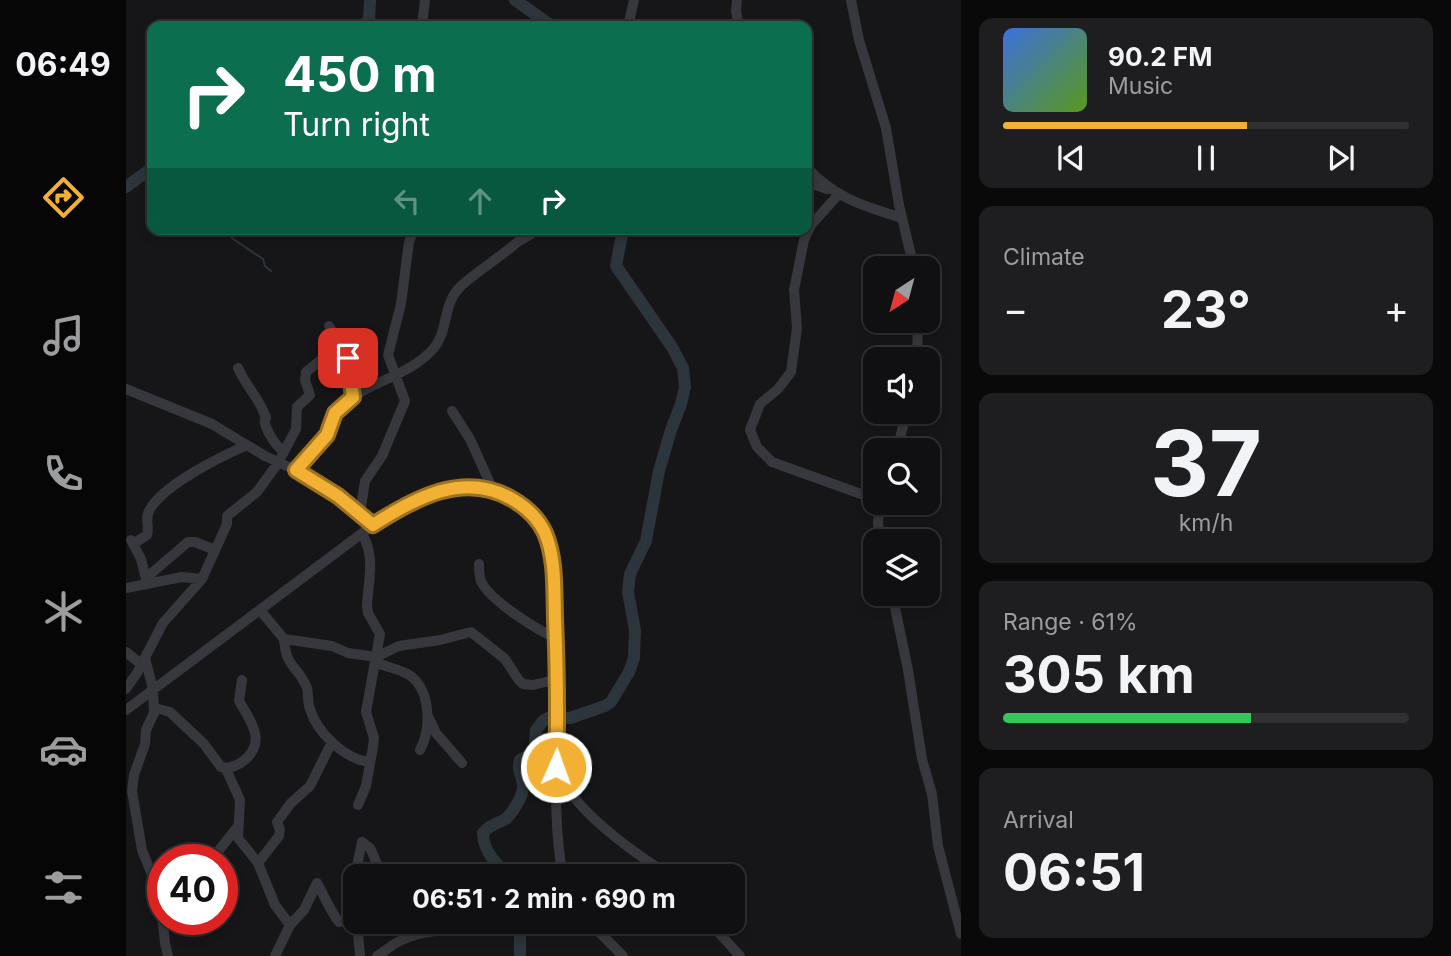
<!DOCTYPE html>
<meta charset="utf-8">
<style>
:root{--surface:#101012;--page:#1e1e20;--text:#f1f3f6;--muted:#9c9d9f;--line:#303032;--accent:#f2b134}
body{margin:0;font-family:Inter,sans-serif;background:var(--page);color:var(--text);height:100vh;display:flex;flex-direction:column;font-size:26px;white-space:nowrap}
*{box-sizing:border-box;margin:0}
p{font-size:23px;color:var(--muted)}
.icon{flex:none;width:38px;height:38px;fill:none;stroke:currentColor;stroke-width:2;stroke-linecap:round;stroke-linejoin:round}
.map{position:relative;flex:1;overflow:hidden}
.side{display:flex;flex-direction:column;gap:18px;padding:18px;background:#09090a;width:490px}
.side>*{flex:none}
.banner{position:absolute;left:21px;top:21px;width:665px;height:214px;border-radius:14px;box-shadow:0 4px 10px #0003,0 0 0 2px var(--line);background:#0b6e4f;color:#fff;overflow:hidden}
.needle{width:46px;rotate:216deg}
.fabs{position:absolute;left:737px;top:256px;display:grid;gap:14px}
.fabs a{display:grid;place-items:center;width:77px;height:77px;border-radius:14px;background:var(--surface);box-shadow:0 4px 10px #0003,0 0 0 2px var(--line);font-size:35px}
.speed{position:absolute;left:21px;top:844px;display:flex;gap:14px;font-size:35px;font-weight:700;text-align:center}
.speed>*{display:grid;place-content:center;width:91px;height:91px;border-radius:50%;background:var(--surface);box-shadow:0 4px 10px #0003,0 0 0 2px var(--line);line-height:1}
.speed .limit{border:10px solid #d22;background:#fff;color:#111}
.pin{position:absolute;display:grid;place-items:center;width:60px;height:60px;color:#fff;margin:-30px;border-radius:14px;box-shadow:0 4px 10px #0006}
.me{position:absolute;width:77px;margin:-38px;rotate:2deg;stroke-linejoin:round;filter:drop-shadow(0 0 5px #0008)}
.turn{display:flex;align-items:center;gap:24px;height:147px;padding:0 21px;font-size:32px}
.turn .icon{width:91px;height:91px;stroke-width:2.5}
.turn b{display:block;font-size:49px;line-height:60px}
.lanes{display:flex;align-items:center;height:66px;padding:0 21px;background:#0003;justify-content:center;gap:35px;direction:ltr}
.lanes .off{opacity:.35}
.big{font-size:52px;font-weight:700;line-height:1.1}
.side .tile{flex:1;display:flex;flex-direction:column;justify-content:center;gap:10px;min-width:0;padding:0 24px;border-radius:14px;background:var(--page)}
.side .dial{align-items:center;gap:0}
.dial b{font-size:91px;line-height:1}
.song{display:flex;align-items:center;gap:21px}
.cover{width:84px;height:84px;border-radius:10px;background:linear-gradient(135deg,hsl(220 70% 55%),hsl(90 70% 35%))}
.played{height:7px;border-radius:4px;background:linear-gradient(90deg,var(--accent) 60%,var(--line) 60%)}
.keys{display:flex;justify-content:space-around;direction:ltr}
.heat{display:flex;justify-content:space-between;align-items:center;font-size:38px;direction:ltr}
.charge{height:10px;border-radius:5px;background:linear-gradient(90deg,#34c759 61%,var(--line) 0)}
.trip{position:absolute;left:217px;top:864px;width:402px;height:70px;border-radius:14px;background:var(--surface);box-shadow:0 4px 10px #0003,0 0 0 2px var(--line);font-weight:700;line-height:70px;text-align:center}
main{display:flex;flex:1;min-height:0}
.menu{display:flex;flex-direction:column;width:126px;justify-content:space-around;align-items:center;background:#060607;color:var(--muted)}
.menu .icon{width:49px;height:49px}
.menu .on{color:var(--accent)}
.menu b{font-size:32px;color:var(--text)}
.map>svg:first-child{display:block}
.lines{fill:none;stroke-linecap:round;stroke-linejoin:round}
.stream{stroke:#2c353c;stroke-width:2}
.river{stroke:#2c353c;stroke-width:12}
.minor{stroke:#37383d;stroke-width:10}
.route-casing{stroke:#9d7322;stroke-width:18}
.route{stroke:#f2b134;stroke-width:12}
</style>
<main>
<nav class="menu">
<b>06:49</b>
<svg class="icon on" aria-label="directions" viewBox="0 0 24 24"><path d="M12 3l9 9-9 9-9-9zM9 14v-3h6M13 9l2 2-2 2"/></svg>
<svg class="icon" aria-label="music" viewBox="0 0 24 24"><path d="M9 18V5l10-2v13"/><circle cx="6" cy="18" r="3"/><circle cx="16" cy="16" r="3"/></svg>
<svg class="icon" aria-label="phone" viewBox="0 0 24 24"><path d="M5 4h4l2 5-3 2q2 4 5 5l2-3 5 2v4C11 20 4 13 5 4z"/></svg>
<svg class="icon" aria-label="climate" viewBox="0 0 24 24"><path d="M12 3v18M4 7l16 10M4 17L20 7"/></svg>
<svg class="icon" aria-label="car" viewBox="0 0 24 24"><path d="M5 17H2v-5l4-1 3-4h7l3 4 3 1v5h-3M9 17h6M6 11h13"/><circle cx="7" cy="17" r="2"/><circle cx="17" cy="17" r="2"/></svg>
<svg class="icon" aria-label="filters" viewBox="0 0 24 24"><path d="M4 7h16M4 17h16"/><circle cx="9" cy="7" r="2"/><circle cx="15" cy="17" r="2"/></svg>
</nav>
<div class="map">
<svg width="835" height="956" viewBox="0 0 835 956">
<rect width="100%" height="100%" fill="#161618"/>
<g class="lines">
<path class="stream" d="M99 229 107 239 137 259 139 266 145 271"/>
<path class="river" d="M389 0 426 26
M235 26 243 20 244 0
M0 187 26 168
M385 877C372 866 357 852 357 833 366 822 376 823 381 818 387 811 396 798 397 788 398 777 390 771 394 760L408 752 410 730 417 721 424 717 444 718 479 706 485 702 503 672 508 658 509 630 502 592 504 574 520 541 533 471 545 430 555 404 559 387 557 368 546 347 490 266 497 229
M394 956V922"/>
<path class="minor" d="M611 0 610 11 613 26
M725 0 733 40 760 128 773 205 788 268
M296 26 299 0
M502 26 508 0
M681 168C709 198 738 206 776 218
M681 182 701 189
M712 195 685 225 678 240 668 290 671 328 665 372 652 389 634 404 624 430 631 447 646 462 749 499
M203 326 222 357 227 397
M791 359 792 320
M112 368C120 386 132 397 138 413 143 423 137 414 139 424 142 434 150 446 158 452
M0 389 86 424 139 456 178 474 212 497 247 525
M326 411 344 439 367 490
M771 450 781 411
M170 470C180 459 195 447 202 433 208 421 208 411 220 402 247 380 283 376 307 349 323 331 316 305 334 287 351 271 372 259 389 244 396 237 404 238 410 229
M754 502 752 523 755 541
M234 513 239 481 256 456 279 401 262 355 275 304 283 242 288 229
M5 540 15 559 21 583
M7 544 21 535C24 526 18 518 24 509 39 484 94 457 121 445
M353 564C353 570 353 576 355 581 363 600 411 630 430 638
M20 578 62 542H69L89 550
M0 588 56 577 76 579
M766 593 782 670 796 759 806 794 812 846 835 934
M134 610 158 639 206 646 222 653 250 657 273 646 314 640 345 632 379 659 392 679 397 684 407 685 432 679
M158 639C160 669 172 665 181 688 183 695 181 702 184 709 191 733 219 759 243 762
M0 652 16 665
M19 658 27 689 28 713 20 730 19 744 8 775 6 791 16 850 34 895 39 943 42 956
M250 662C261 668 276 669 286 677 305 693 305 730 294 750
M0 689 11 673 37 623 76 579 101 524V516L131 492 152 463 170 429 171 407 184 395 179 380 180 372 215 344
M29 708 44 712 78 744 95 767C103 769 110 766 116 762 142 743 125 721 113 701L116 680
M0 710 247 525C289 498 337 471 385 499 399 507 411 517 418 532 431 560 428 592 429 621 431 659 432 696 431 733 430 781 428 830 437 877
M303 718 310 733 336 763
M100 769 114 800 112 838 132 863 149 905 164 925
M432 771C446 806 495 843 526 864 533 868 539 871 544 877
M232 805 240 786 247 747 248 738 240 712 254 634 242 613 241 606C242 582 250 556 236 534
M86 859 112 826
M132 863 153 836 154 830 151 822 165 803 184 786 206 742
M229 892 228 880 236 842 244 848 257 877
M231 922 234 956
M463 922 497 956
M583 922 614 956
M149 956 164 925 178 910 191 883C198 895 204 911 213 922L229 920
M251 956C258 952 263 947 270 943 293 930 319 930 345 928"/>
</g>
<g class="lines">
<g class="route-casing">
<path id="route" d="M222 358 227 397 209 413 201 435 170 470 212 496 247 525C289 498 338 471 386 499 400 507 412 518 419 533 430 559 428 590 429 618 431 668 432 717 430 767"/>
</g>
<use href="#route" class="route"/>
</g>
</svg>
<div class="fabs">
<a><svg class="needle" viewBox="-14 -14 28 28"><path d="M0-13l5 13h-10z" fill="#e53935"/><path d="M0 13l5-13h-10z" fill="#9c9d9f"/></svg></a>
<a><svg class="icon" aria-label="sound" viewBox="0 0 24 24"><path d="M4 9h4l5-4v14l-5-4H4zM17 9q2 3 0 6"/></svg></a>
<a><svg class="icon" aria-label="search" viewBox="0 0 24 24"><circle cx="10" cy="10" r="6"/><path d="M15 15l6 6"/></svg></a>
<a><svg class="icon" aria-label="layers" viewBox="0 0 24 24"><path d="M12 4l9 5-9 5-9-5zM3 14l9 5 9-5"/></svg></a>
</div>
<div class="speed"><div class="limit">40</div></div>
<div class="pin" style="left:222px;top:358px;background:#d93025"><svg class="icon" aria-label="arrive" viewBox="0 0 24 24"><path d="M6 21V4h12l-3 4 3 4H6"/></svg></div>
<svg class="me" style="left:430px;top:767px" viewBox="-20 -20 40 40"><circle r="17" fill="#f2b134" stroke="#fff" stroke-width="3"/><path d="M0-11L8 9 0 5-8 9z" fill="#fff"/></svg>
<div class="trip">06:51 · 2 min · 690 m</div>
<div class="banner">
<div class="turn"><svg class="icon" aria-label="right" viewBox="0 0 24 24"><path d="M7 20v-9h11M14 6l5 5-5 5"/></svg><div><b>450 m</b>Turn right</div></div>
<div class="lanes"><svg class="icon off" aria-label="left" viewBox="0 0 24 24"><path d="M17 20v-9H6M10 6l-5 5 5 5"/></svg><svg class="icon off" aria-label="ahead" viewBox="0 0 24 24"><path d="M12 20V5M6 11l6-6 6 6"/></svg><svg class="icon" aria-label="right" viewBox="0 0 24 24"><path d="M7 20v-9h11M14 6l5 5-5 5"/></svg></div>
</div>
</div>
<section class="side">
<div class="tile">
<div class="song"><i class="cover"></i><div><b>90.2 FM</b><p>Music</p></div></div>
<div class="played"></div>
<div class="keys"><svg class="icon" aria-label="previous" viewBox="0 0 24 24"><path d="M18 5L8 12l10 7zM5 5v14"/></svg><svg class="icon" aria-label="pause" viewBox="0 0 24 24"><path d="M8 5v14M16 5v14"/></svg><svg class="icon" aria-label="next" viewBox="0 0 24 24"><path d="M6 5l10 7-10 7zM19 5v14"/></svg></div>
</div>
<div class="tile"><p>Climate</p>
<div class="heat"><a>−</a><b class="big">23°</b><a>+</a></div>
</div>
<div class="tile dial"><b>37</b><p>km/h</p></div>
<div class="tile"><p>Range · 61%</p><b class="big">305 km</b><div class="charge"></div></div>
<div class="tile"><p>Arrival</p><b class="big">06:51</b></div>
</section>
</main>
